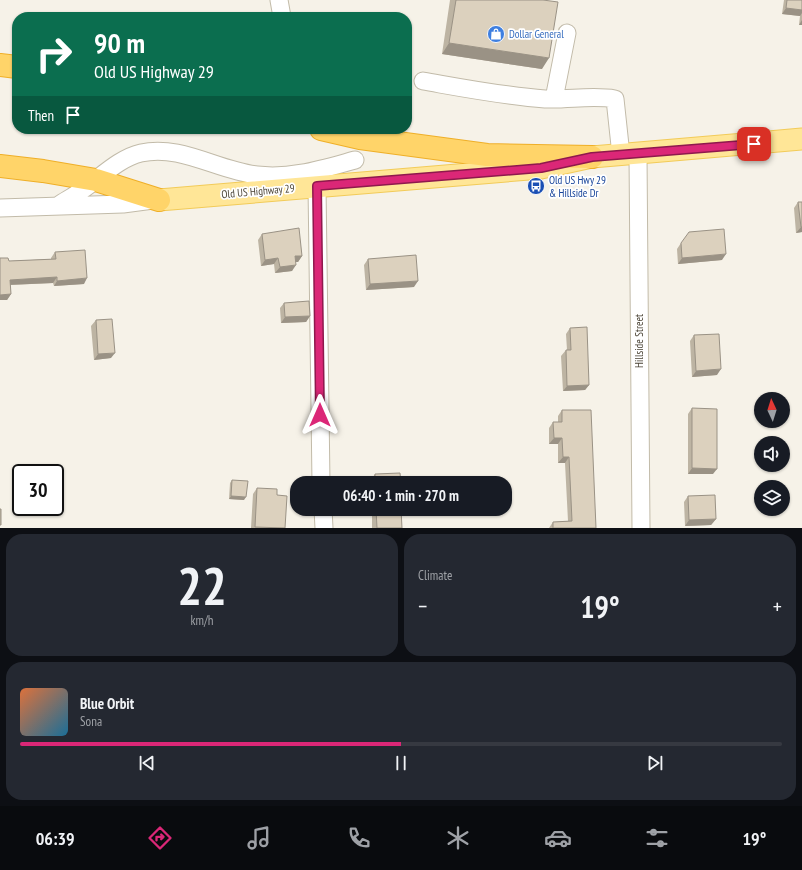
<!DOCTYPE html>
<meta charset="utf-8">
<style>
:root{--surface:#171b24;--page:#242831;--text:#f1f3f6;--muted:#9ea1a6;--line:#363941;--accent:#db2777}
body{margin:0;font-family:"PT Sans Narrow",sans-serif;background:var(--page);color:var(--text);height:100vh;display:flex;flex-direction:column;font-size:15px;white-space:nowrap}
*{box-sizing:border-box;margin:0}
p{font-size:13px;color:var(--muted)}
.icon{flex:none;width:22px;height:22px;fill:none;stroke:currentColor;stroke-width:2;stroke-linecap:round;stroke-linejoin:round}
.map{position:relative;height:528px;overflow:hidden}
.side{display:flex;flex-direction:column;gap:6px;padding:6px;background:#0d0f14;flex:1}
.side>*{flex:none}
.hud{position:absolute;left:12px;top:12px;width:400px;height:122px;border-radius:16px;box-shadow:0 1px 3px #0004;background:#0b6e4f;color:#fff;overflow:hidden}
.needle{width:26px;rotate:356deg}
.tools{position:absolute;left:754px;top:392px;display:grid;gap:8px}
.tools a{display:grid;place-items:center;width:36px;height:36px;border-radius:50%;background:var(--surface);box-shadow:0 1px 3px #0004;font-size:20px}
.speed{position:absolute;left:12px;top:464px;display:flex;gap:8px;font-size:20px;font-weight:700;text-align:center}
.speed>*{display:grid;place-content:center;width:52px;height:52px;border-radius:50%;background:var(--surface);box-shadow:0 1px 3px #0004;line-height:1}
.speed .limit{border:2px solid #111;border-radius:6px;background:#fff;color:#111}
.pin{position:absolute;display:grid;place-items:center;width:34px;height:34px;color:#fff;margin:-17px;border-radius:8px;box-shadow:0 2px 6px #0006}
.me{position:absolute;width:44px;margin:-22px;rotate:0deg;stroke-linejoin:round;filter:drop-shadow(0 0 3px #0008)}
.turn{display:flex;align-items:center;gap:14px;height:84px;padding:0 16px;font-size:18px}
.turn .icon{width:52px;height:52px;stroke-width:2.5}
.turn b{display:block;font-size:28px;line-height:34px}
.then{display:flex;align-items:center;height:38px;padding:0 16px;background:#0003;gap:8px;font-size:15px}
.big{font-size:30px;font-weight:600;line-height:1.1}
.side .tile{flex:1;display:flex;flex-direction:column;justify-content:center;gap:6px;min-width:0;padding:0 14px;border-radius:16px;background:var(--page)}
.side .dial{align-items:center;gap:0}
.dial b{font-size:52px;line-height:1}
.song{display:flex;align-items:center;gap:12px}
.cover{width:48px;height:48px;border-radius:6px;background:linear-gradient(135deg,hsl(20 70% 55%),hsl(200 70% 35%))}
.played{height:4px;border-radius:2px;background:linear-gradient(90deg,var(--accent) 50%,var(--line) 50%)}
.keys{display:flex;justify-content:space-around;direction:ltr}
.heat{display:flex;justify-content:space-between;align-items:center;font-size:22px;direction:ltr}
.side .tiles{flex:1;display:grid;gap:6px;grid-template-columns:1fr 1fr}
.tile:last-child{grid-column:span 2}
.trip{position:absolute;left:290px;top:476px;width:222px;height:40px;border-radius:16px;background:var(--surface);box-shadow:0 1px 3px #0004;font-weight:600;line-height:40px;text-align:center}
.tabs{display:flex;height:64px;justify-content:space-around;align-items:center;background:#090b0e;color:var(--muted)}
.tabs .icon{width:28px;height:28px}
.tabs .active{color:var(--accent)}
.tabs b{font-size:18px;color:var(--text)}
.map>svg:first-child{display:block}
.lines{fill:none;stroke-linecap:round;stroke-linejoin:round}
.minor-casing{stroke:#c2bba9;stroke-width:19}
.major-casing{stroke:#f2cb59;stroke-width:23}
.highway-casing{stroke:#efaf28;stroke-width:24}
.minor{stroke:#fff;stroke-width:17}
.major{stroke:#ffe697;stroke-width:21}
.highway{stroke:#ffd469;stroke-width:22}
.wall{fill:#bdb4a3}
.shaded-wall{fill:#9a9285}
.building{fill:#dcd1be;stroke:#9a9285}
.route-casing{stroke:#8e194d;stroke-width:10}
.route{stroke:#db2777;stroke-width:7}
.labels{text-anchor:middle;stroke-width:3.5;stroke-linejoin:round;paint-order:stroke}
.shop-label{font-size:11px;fill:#366cbe;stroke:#fff;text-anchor:start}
.transit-label{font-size:11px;fill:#164399;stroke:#fff;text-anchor:start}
.street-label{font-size:11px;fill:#4a4335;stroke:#fff}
</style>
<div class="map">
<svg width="802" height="528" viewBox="0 0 802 528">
<rect width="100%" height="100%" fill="#f6f2e8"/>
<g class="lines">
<g class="minor-casing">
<path id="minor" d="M279 0 282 17
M423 81C463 88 504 96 545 99 569 100 592 95 615 99L621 155
M554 99 567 33
M638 154 641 528
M317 186 321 483
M59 205C66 200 75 196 82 190 100 178 119 158 141 153 181 144 218 171 257 175 291 179 322 169 355 160
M0 208 123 204 153 200
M323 509 324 528"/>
</g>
<g class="major-casing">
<path id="major" d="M159 200 541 168 592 157 802 139"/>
</g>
<g class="highway-casing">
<path id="highway" d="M0 65 17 67
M321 129 360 138 487 155 592 157
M0 166 43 171 96 180 159 200"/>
</g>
<use href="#minor" class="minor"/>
<use href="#major" class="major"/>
<use href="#highway" class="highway"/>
</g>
<path class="wall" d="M450 0H543L542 69 442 54Z
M784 0H802V25H799L800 16 782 14Z
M798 202H802V232L796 233 794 208Z
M262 234 302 256 298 262H295L292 271 275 273 274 264 261 266 258 240Z
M681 243 722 260 678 264 677 249Z
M55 252 84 284 54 286 53 283 10 285 11 294 7 300H0V258L9 261 51 259V258Z
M368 259 414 287 366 290 364 265Z
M284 303 310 316 306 322 281 323 280 308Z
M96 320 111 358 94 360 91 326Z
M570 328 589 385 585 390 563 391 561 356 566 350H567L566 334Z
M694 335 717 375 692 377 690 341Z
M692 408 713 474H688V414Z
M562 410 596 528H549L553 522 568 521 565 463H558V444H549V428L553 422H558V416Z
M375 474 401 483H371V480Z
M232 480 244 500 229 499 230 483Z
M257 488 277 495 285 528H251L253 494Z
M688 496 716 519 711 525 685 526 684 502Z
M372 509H401L402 528H372Z"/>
<path class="shaded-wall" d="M786 8 802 10V13L800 16 782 14Z
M802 20V25H799Z
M449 43 549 58 542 69 442 54Z
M801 227H802V232L796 233Z
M726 254 722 260 678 264 682 258Z
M295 256H302L298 262H291Z
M278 258 274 264 261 266 265 260Z
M296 265 292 271 275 273 280 267Z
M57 277 53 283 6 285 10 280Z
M87 278 84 284 54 286 57 281Z
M418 281 414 287 366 290 370 284Z
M11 294 7 300H0V295Z
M310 316 306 322 281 323 285 317Z
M115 353 111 358 94 360 98 354Z
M721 369 717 375 692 377 696 371Z
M589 385 585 390 563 391 567 386Z
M554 438H562L558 444H549Z
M563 457H569L565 463H558Z
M692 468 717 469 713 474H688Z
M231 496 246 497 244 500 229 499Z
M716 519 711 525 685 526 689 520Z"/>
<path class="building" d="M456 0H543L558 2 549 58 449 43Z
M787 0H802V10L786 8Z
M798 202H802V227H801Z
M299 228 302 256H295L296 265 280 267 278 258 265 260 262 234Z
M724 229 726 254 682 258 681 243 689 232Z
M85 250 87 278 57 281V277L10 280 11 294 0 295V258H8L9 261 56 259 55 252Z
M416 255 418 281 370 284 368 259Z
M309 301 310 316 285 317 284 303Z
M112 319 115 353 98 354 96 320Z
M587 327 589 385 567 386 566 350H571L570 328Z
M719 334 721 369 696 371 694 335Z
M692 408 717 409V469L692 468Z
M562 410H591L596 528H553V522L572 521 569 457H563L562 438H554L553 422H562Z
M400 473 401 483H375V474Z
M232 480 248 481 246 497 231 496Z
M257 488 277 489V495L287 496 285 528 255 527Z
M715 495 716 519 689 520 688 496Z
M0 509H1V525H0Z
M376 509H401L402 528H377Z"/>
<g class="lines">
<g class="route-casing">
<path id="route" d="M320 415 317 186 541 168 592 157 754 144"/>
</g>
<use href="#route" class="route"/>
</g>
<defs>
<g id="shop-disc" transform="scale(0.9)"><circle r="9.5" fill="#3f7fe0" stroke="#fff"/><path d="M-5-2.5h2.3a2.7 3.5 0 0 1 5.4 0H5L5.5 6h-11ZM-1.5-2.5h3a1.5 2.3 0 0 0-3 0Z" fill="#fff"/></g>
<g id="bus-disc" transform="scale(0.9)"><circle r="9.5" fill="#1a4fb4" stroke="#fff"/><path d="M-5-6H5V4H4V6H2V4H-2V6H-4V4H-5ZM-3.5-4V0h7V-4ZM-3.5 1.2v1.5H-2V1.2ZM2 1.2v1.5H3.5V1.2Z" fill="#fff"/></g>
</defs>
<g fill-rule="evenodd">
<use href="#shop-disc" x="496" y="34"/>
<use href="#bus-disc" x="536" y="186"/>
</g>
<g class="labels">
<g class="shop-label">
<text x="509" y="38">Dollar General</text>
</g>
<g class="transit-label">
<text x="549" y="184">Old US Hwy 29<tspan x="549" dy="13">&amp; Hillside Dr</tspan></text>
</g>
<g class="street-label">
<text transform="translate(258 191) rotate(-5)" y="4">Old US Highway 29</text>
<text transform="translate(639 341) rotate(-90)" y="4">Hillside Street</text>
</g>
</g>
</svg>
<div class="tools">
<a><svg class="needle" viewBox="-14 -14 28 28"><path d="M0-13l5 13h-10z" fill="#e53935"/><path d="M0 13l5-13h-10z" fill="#9ea1a6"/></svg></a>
<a><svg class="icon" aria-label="sound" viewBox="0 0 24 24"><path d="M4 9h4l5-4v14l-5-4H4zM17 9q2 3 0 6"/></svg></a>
<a><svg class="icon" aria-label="layers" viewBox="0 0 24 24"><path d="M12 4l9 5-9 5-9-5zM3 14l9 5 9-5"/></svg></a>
</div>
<div class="speed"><div class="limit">30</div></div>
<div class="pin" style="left:754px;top:144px;background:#d93025"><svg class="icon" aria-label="arrive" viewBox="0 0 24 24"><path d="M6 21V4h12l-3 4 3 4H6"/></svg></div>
<svg class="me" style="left:320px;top:415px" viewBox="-20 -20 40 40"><path d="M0-17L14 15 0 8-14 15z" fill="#db2777" stroke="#fff" stroke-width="4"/></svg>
<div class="trip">06:40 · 1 min · 270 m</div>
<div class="hud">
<div class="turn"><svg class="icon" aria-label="right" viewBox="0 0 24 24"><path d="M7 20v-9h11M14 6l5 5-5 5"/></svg><div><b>90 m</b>Old US Highway 29</div></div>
<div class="then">Then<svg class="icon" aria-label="arrive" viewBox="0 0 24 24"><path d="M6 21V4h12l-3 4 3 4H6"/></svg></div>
</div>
</div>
<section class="side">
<div class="tiles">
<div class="tile dial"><b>22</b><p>km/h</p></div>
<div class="tile"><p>Climate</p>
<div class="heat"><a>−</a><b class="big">19°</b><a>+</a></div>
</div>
<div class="tile">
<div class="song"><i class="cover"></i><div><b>Blue Orbit</b><p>Sona</p></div></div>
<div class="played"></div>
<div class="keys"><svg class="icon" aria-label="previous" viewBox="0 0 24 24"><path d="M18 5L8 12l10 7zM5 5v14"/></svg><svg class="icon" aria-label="pause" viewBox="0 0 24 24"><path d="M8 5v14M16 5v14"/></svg><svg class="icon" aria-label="next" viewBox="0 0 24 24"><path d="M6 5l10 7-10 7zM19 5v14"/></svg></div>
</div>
</div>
</section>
<nav class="tabs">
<b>06:39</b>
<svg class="icon active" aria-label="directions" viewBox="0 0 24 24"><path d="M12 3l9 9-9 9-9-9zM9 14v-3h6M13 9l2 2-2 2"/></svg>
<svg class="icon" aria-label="music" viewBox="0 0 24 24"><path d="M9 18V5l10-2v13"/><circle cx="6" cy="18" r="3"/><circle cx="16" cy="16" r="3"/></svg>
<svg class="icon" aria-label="phone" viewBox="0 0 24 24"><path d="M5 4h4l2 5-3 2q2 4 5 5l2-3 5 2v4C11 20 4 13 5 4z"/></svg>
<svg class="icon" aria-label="climate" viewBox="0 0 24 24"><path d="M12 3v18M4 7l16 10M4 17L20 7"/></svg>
<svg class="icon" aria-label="car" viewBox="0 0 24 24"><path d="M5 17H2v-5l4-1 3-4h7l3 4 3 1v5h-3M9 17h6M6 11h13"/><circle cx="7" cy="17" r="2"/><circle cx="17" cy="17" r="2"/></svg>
<svg class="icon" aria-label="filters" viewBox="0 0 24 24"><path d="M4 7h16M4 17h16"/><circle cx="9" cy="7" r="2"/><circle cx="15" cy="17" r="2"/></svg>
<b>19°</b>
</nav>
